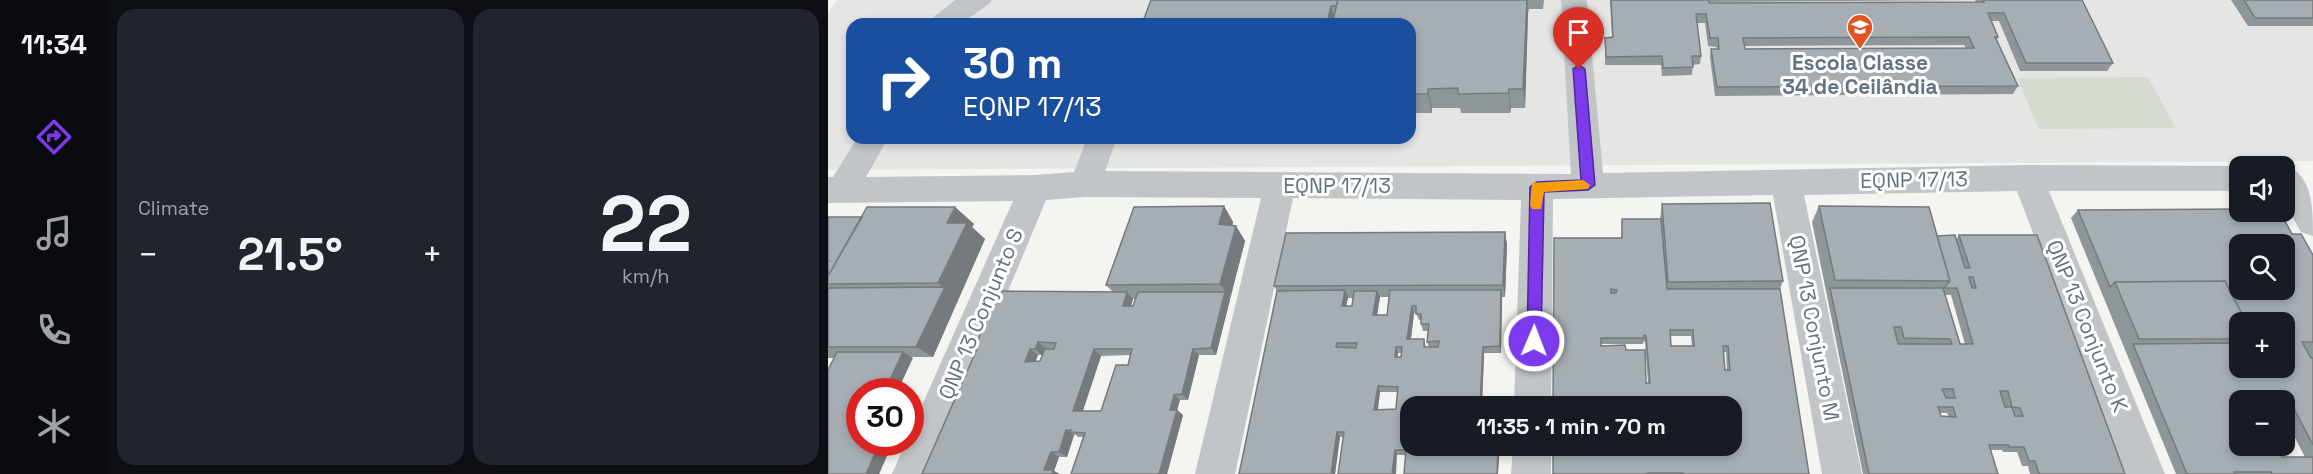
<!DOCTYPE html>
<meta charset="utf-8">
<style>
:root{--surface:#171b24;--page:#20242c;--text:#f1f3f6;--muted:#9ea1a6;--accent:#7c3aed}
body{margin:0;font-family:"Space Grotesk",sans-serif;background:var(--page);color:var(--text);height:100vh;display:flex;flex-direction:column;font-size:22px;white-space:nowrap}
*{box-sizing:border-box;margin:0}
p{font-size:20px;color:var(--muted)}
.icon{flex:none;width:33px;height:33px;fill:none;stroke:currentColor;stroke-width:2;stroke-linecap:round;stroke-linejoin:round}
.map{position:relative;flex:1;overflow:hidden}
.sheet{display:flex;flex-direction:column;gap:9px;padding:9px;background:#0d0f14;width:720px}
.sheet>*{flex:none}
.banner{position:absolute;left:18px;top:18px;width:570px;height:126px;border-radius:18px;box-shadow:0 3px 9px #0003;background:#1a4fa0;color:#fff;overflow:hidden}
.tools{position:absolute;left:1401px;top:156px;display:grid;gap:12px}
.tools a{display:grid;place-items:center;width:66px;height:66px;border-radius:12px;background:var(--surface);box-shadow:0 3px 9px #0003;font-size:30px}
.speed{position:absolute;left:18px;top:378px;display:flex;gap:12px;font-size:30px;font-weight:700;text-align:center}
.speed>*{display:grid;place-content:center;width:78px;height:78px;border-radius:50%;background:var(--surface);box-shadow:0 3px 9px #0003;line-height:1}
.speed .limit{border:9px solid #d22;background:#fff;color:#111}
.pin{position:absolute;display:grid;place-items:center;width:51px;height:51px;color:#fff;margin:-62px -26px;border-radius:50% 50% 50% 0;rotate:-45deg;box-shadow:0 0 6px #0007}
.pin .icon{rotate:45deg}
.me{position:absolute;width:66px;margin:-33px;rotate:1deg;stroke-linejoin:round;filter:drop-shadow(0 0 4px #0008)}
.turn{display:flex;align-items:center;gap:21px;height:126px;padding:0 18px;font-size:27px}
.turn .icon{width:78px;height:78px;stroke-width:2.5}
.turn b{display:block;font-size:42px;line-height:51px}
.big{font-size:45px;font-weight:700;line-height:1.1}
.sheet .card{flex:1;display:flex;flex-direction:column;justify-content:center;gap:9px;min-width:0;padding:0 21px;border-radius:18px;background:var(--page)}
.sheet .dial{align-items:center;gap:0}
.dial b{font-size:78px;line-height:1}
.heat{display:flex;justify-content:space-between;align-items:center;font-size:33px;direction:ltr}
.sheet .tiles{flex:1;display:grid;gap:9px;grid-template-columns:repeat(2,1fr)}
.trip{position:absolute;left:572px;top:396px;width:342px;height:60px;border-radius:18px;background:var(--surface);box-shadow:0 3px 9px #0003;font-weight:700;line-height:60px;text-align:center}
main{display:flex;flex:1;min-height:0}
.tab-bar{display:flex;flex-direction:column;width:108px;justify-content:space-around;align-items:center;background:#090b0e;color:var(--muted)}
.tab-bar .icon{width:42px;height:42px}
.tab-bar .active{color:var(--accent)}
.tab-bar b{font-size:27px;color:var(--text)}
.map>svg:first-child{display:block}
.built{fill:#e5e6e4;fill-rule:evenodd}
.green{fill:#d5dbd1}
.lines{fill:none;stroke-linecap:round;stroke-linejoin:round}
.minor{fill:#c1c5c8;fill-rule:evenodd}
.wall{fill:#8f969a;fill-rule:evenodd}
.shaded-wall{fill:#747a7d}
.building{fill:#a6aeb3;stroke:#747a7d;stroke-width:1.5;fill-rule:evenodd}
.route{fill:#7c3aed;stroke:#51269a;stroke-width:1.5}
.slow{fill:#f59e0b}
.labels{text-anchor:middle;stroke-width:6;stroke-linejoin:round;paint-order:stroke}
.poi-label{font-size:21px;font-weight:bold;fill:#637381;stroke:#fff}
.street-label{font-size:21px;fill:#637381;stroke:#fff}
</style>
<main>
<nav class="tab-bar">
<b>11:34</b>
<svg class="icon active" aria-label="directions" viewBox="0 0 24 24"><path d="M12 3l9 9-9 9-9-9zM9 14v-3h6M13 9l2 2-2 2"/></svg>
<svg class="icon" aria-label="music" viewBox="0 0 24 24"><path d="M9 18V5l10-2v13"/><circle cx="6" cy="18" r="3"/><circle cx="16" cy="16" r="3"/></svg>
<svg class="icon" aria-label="phone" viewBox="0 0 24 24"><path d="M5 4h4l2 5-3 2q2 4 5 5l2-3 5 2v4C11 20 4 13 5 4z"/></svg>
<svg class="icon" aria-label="climate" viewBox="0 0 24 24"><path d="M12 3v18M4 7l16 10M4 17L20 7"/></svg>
</nav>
<section class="sheet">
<div class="tiles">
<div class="card"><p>Climate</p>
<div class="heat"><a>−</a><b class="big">21.5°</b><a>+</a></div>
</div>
<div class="card dial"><b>22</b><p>km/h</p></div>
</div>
</section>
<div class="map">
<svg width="1485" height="474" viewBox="0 0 1485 474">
<rect width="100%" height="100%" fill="#f4f4f0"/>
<path class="built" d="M9 0H1485V161L0 170V13ZM24 24H582V138H24Z"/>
<path class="green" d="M1320 77 1348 128 1211 129 1189 78Z"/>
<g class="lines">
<path class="minor" d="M127 0H164C160 7 142 16 133 24H102L106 17Z
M733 0H759L775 173 1200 165 1415 166H1412V191H1221L1337 474H1297L1189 191 976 195 1034 474H994L945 195 725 199 723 406H686L693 200 465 198 407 474H367L433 198 257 197 218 200 104 474H64L78 442H82V432L185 201 0 203V177H5L29 138H60L38 177 207 175 246 172 259 138H289L277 171 743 174Z
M1459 166C1485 176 1485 210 1485 236L1473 232 1456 203V167Z
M685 446H723V474H683Z"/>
</g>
<path class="wall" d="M323 0H716L715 9H701L700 14 697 108H683L682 113H633L632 108H604V113H582V24Z
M782 0H1254L1285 63 1279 71H1192L1171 21H1164L1170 37 1169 39 1190 86 1185 94 887 96 882 57 883 49H889L888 47 880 46 877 23H869L873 56 872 64 865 65 864 75 834 76 833 65H777V38L784 37ZM1147 0 1148 2 881 3V2ZM1136 45 1138 48 917 49 916 46Z
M1403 0H1485V26H1420Z
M834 204 955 281 952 289 903 446V406H725L793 238 794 219H832ZM842 336H863L864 346H843ZM816 341 817 342 820 383H818L798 350 773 346V344H815ZM896 352H898L899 370H897Z
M396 206 405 222 404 225 408 226 417 241 388 355H371L360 400H352L349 410 355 415 339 474H243L255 437H250L248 435H246L239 457H231L226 471 232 474H94L148 351 146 349 285 292 278 285ZM305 299H308L305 306H303ZM210 355H214L212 361H207ZM302 355 300 365 273 411H255L273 356Z
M991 206 1109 236 1128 240 1131 235 1297 474H1202L1200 466H1194L1189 452H1175L1174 450H1163L1170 474H1035L984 222ZM1117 295H1123L1137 344H1132ZM1111 413H1119L1121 417 1113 416Z
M39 207H127L146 224 144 227 157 239 105 357H84L69 392H32V442H65L51 474H0V370L6 358H0V217H34Z
M1250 210 1464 234 1485 255V474H1348L1243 218ZM1412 322 1456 368H1412ZM1412 400H1456V417L1477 457H1454Z
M677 232 679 245 677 297H674L673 353H656L654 406H582L578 455H569L515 437H512L507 474H411L449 291 446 286ZM552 297H561L559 315H549ZM520 298H525L524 306H518ZM586 313H588L591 320H593V324L595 331H600L599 342 601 347H598L596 339H583ZM570 353H574L573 357H570ZM552 392H569L568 409H550Z"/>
<path class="shaded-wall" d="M699 0 700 14 697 108 695 89Z
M503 6 507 21V24H499Z
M600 89 604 108V113L600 94Z
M681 89 683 108 682 113 681 93Z
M396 206 405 222 401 239 391 224Z
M127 207 146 224 144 227 157 239 105 357 88 347 116 288 110 283 119 223Z
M408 226 417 241 402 298 392 284Z
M677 232 679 245 677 297 675 285Z
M517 290 520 297 517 313 514 306Z
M673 290 674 297 673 353 672 346Z
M549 291 552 297 548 321 545 315Z
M299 292 305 299 301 313 295 306Z
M397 292 402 299 388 355 383 348Z
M584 306 586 313 582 345 579 339Z
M210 342 218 349 215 356 207 349Z
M568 347 570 353 569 363 567 357Z
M655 347 656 353 654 406H652Z
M202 349 210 355 205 368 197 362Z
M266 349 273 356 253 416 245 411Z
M365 349 371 355 360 400 354 394Z
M75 352 85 358 69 392H56Z
M550 386 552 392 549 415 546 410Z
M346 395 352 400 349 410 355 415 339 474H331L342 410Z
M238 430 246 435 239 457 231 452Z
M509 432 512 437 507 474H503Z
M52 442H65L51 474H38Z
M670 446H672L670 474H669Z
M567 450 569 455 568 474H564Z
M223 452 231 457 226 471 232 474H223L216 470Z"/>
<path class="building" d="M323 0H510L508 6H503L499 24H314Z
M510 0H699L695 89H681V93L630 94V88L600 89V94H582V24H504Z
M783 0H880L881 3 1156 2 1155 0H1254L1285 63H1198L1176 13H1160L1170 37H1167L1190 86 889 87 883 49H891L890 38H882L878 14H868L873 56H864L865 67 835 68 834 56 778 57 777 38 785 37ZM1141 37 1146 48 917 49 915 38Z
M1416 0H1485V18H1427Z
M942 203 955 281 840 282 834 204Z
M396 206 391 224 408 226 392 284 278 285 306 207Z
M991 206 1101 207 1122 281 1007 280Z
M39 207H127L119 223H139L110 283 0 284V276Z
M1412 209V212H1452L1464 234H1473L1485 255V342H1474L1483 358H1485V445L1464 405H1456V400H1412V446H1448L1454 457H1485V474H1444L1443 472H1406L1407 474H1359L1305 344 1412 343V368H1456V322H1418L1397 281 1287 282 1282 287 1250 210ZM1412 244H1456V290H1412Z
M0 217H34L0 276V262L1 261H0Z
M794 219H833L839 289H952L981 474H855V473H820V474H725V446H903V406H725L726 238H794ZM783 289 789 290 788 293H783ZM842 330H865L866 346H843ZM816 335 818 336 822 383H818L817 350H798L797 345 773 346V338H816ZM895 346H900L902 370H897Z
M675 232H677L675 285 446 286 458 233Z
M1127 235 1137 268H1142L1131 235H1209L1297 474H1211L1207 461H1201L1196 447H1181V445H1161L1170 474H1041L1002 288H1115L1132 344H1145L1129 288H1116L1122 281 1109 236ZM1141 277H1145L1148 288H1144ZM1066 327H1073L1076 338 1122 339 1124 344H1070ZM1114 389H1125L1127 398H1118ZM1172 391H1180L1184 407H1177ZM1110 407H1125L1128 417 1113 416ZM1184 407 1192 408 1195 416H1187Z
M1397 281 1418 322H1412V339H1311L1287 282Z
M117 287 88 347H0V290L1 288Z
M517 290 514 306H524L526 291H549L545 315H559L562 290H673L672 346 655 347 652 406H582V446H670L669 474H576L578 450H567L564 474H510L516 432H509L503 474H411L449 291ZM584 306H588V314H593V324H601L599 342 611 341 610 347H596V339H579ZM509 343H529L528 348 508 347ZM568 347H574L573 357H567ZM550 386 570 387 568 409 546 410Z
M171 291 299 292 295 306H305L310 292H397L383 348 365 349 354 394 346 395 342 410H349L331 474H243L257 433 242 432 243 430H238L231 452H223L216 470H225L224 474H94L149 349H146ZM210 342 228 343 226 349H217L212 361 197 362 202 349H207ZM266 349H304L300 365H288L273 411H245Z
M9 352H75L56 392H32V442H52L38 474H0V370Z
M820 473H855V474H821Z"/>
<path class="route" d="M751 65 757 69 767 185 760 190 716 192 713 341 711 345 706 347 701 345 699 341 702 187 709 182 753 180 745 69Z"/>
<path class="slow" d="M755 180 762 185 760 189 716 192 713 209H704L702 205 704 183Z"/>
<defs>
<g id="school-pin" transform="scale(1.35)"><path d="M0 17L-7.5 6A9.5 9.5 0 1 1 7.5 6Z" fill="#e35421" stroke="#fff"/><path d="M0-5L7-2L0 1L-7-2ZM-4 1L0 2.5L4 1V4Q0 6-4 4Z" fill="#fff"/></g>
</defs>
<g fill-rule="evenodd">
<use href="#school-pin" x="1032" y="27"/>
</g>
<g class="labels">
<g class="poi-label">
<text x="1032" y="70">Escola Classe<tspan x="1032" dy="24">34 de Ceilândia</tspan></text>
</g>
<g class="street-label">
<text transform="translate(1086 180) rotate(-1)" y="7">EQNP 17/13</text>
<text x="509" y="193">EQNP 17/13</text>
<text transform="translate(153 314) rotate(-67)" y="7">QNP 13 Conjunto S</text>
<text transform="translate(1259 326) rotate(68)" y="7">QNP 13 Conjunto K</text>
<text transform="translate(986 328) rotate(79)" y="7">QNP 13 Conjunto M</text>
</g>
</g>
</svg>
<div class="tools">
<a><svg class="icon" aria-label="sound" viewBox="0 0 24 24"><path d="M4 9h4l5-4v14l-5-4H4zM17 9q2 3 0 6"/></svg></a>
<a><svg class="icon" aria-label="search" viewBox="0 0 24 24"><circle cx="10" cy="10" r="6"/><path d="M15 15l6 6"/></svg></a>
<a>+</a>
<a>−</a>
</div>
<div class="speed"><div class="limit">30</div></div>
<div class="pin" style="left:751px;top:69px;background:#d93025"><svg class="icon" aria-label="arrive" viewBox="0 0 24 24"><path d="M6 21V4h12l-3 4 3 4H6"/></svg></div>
<svg class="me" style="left:706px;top:341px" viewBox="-20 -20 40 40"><circle r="17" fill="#7c3aed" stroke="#fff" stroke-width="3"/><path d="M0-11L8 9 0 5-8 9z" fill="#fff"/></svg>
<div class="trip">11:35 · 1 min · 70 m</div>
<div class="banner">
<div class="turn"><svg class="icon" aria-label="right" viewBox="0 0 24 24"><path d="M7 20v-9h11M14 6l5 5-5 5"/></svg><div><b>30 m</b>EQNP 17/13</div></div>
</div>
</div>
</main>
